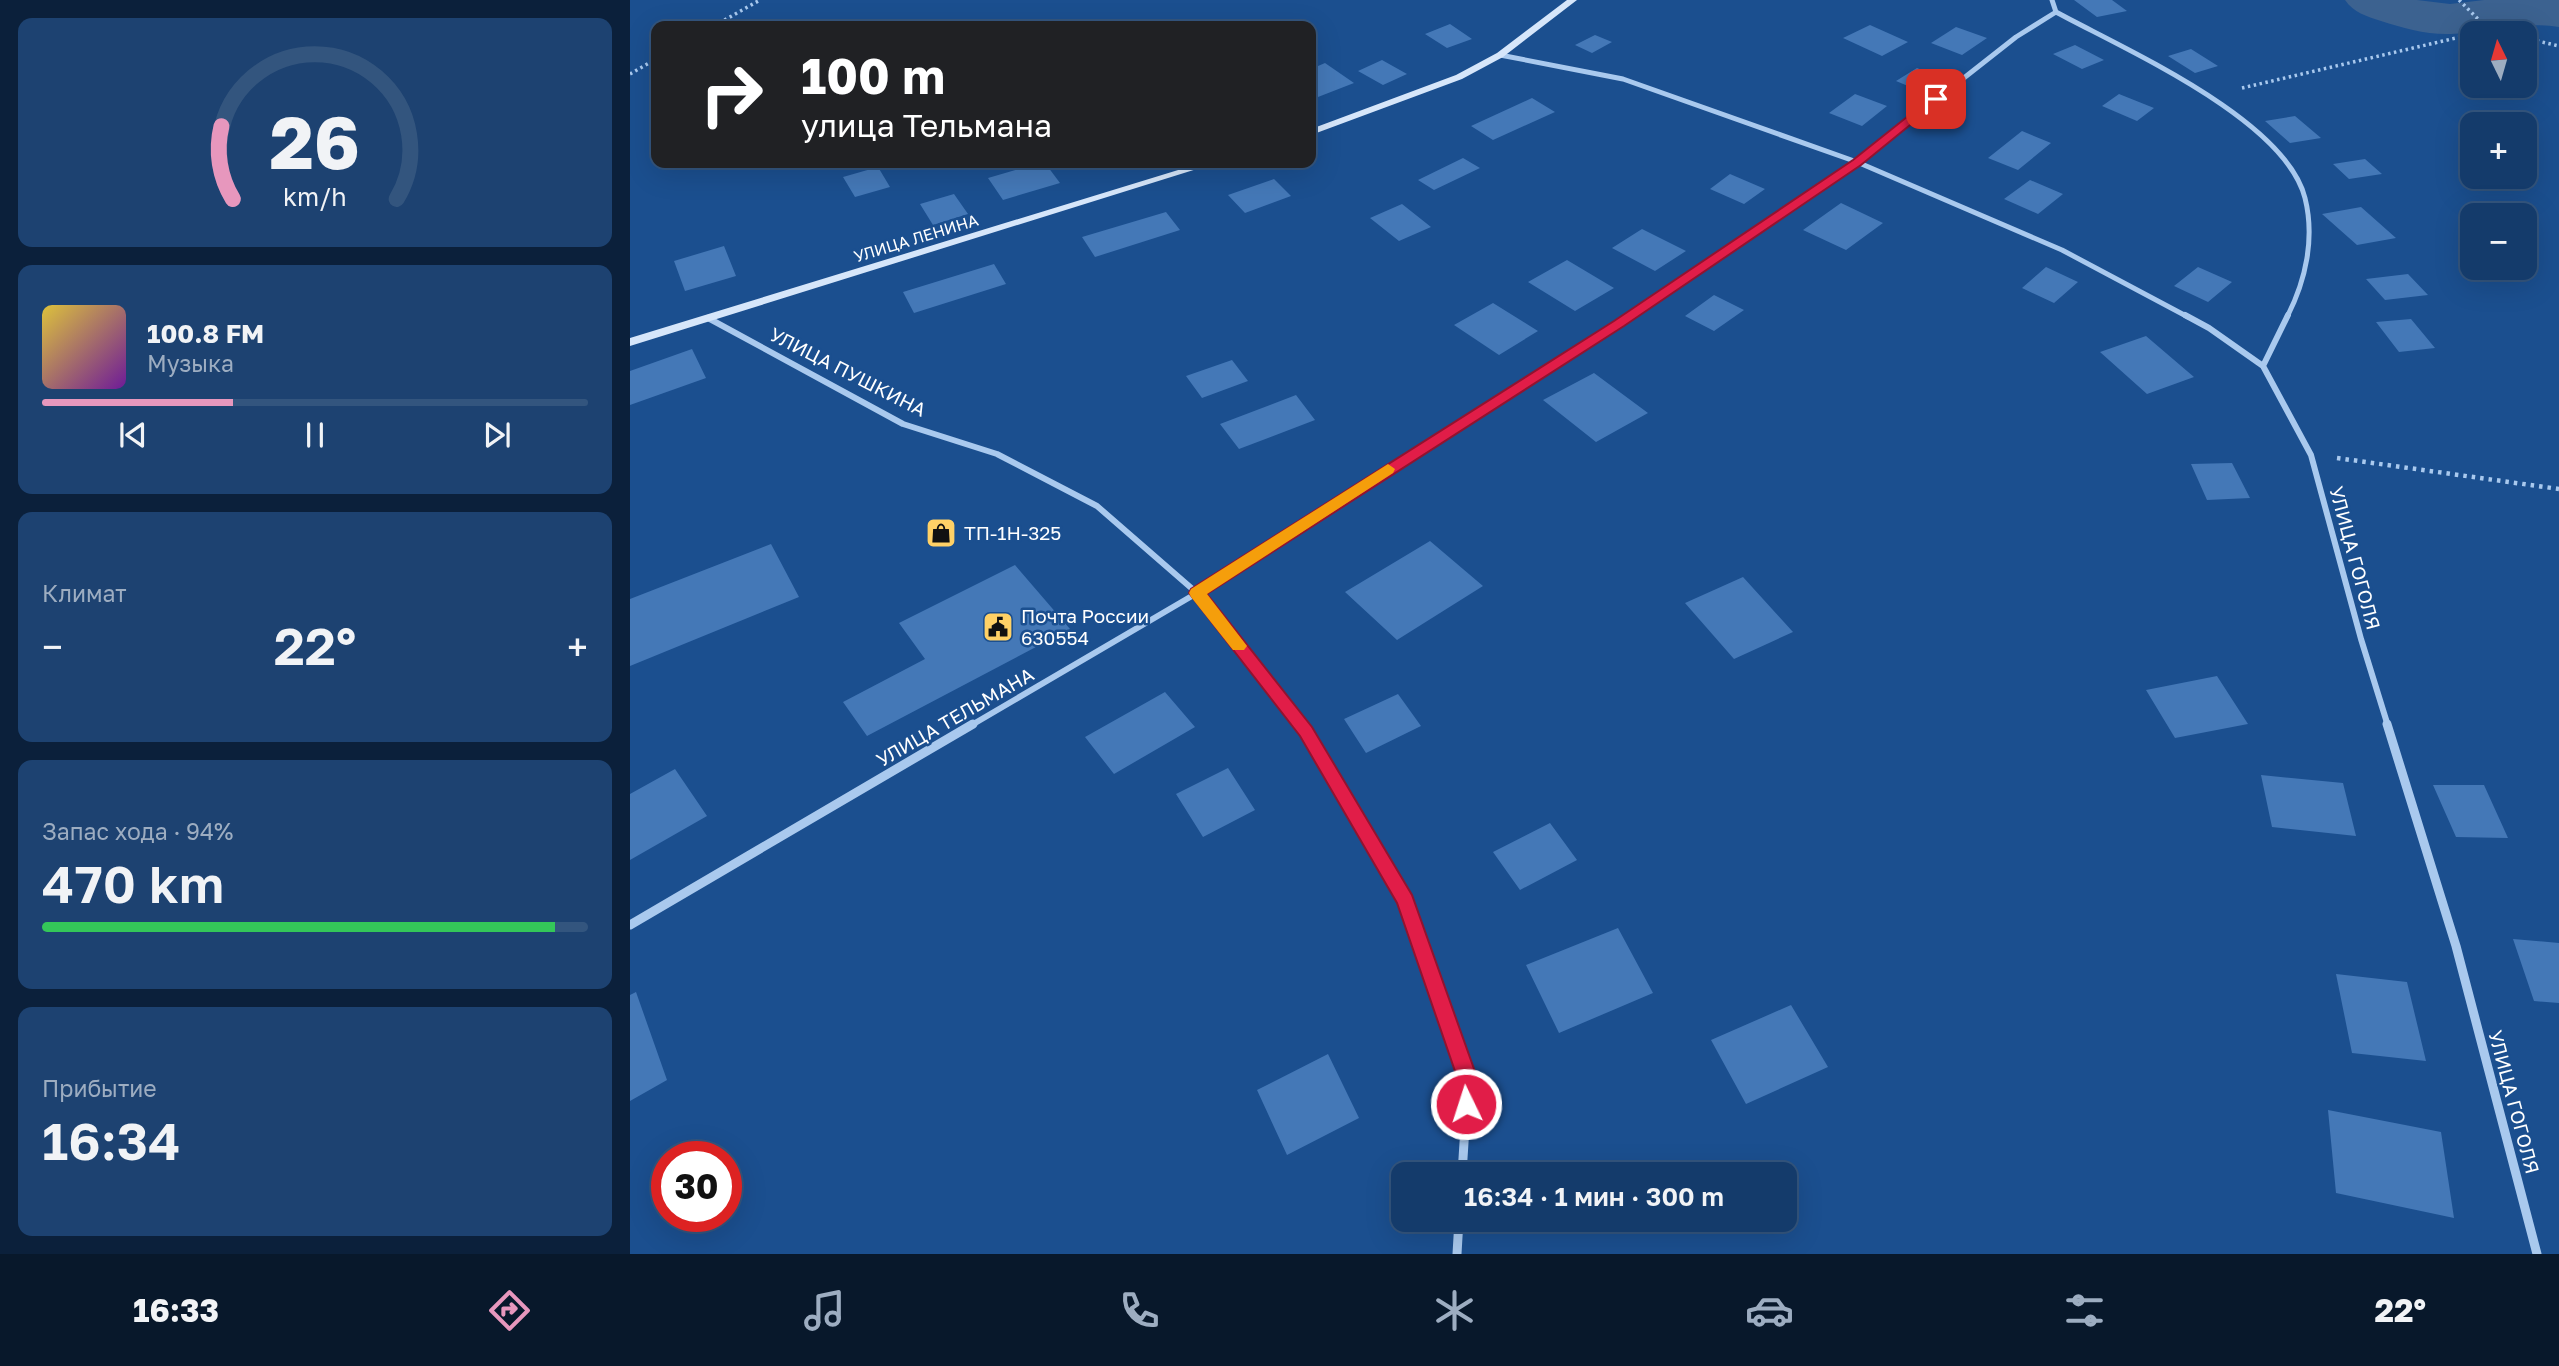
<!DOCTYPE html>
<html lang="ru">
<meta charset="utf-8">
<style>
:root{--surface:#143b6b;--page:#1d4271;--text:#f1f3f6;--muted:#9dadc1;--line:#33557e;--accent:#e797bd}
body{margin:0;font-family:"Golos Text",sans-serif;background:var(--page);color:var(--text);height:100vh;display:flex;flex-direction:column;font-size:26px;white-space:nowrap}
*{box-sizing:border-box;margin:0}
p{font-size:23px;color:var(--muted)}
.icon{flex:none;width:38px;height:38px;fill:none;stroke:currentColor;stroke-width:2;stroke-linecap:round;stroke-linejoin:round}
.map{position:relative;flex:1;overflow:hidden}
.details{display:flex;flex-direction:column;gap:18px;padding:18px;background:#0b203b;width:630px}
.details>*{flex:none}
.guide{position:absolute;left:21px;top:21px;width:665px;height:147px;border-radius:14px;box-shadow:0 7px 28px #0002,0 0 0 2px var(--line);background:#202124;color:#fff;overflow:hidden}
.needle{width:46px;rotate:355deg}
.buttons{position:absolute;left:1830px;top:21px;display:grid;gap:14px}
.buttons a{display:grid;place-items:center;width:77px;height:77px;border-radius:14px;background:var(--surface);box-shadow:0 7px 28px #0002,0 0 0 2px var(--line);font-size:35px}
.speed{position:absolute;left:21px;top:1141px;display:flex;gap:14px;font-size:35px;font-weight:700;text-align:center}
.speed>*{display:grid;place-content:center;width:91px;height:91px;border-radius:50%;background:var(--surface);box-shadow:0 7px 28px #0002,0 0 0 2px var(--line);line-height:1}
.speed .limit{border:10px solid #d22;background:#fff;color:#111}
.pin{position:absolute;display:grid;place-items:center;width:60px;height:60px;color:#fff;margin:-30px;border-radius:14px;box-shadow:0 4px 10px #0006}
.me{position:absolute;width:77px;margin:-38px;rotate:356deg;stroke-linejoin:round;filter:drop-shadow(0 0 5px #0008)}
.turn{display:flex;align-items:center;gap:24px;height:147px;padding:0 35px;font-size:32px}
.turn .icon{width:91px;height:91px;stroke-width:2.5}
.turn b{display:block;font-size:49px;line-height:60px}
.big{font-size:52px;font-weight:600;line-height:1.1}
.details .tile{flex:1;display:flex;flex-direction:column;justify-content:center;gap:10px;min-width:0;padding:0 24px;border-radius:14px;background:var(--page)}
.details .dial{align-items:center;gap:0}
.dial svg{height:182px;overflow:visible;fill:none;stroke:var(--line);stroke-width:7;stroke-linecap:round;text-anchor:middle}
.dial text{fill:var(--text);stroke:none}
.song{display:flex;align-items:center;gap:21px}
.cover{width:84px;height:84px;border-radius:10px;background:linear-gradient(135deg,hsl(50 70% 55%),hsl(280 70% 35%))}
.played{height:7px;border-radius:4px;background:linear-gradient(90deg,var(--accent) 35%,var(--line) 35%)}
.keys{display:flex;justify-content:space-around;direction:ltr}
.heat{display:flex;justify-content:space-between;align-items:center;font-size:38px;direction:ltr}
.charge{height:10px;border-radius:5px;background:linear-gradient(90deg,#34c759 94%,var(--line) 0)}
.trip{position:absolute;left:761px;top:1162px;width:406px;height:70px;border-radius:14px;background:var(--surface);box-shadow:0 7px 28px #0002,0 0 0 2px var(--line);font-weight:600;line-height:70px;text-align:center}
.dock{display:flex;height:112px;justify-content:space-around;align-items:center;background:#08182b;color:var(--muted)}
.dock .icon{width:49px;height:49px}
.dock .active{color:var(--accent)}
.dock b{font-size:32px;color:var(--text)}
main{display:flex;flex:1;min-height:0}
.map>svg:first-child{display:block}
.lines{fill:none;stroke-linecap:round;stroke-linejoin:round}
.river{fill:#3c6290;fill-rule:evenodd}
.building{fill:#4478b7}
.path-far1{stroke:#a9c9ee;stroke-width:3.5;stroke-dasharray:2.5 3.5;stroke-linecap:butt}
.path{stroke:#a9c9ee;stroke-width:4.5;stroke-dasharray:3.5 5;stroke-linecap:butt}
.street-far2{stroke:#a9c9ee;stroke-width:5}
.street-far1{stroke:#a9c9ee;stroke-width:6}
.street{stroke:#a9c9ee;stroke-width:9}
.secondary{fill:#d6e6fa;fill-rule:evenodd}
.route{fill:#e11d48;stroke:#92132f;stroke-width:2}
.slow{fill:#f59e0b}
.labels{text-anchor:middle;stroke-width:5;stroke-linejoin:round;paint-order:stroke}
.far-street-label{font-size:16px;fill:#fff;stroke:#1b4f8f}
.street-label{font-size:19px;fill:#fff;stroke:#1b4f8f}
.poi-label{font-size:19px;fill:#fff;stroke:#1b4f8f;text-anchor:start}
</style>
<main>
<section class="details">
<div class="tile dial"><svg viewBox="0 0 100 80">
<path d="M14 69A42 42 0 1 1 86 69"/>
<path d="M14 69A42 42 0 0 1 9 37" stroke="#e797bd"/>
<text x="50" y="56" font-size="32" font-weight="700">26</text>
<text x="50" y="72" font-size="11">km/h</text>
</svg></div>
<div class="tile">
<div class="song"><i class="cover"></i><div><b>100.8 FM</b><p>Музыка</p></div></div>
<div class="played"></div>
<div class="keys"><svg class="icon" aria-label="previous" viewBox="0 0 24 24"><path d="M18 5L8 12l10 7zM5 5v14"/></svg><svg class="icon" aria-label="pause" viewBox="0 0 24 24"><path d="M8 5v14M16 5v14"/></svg><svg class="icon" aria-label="next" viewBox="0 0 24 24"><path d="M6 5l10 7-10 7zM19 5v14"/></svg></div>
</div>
<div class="tile"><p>Климат</p>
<div class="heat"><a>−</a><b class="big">22°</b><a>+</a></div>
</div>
<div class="tile"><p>Запас хода · 94%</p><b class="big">470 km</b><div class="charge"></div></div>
<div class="tile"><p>Прибытие</p><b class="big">16:34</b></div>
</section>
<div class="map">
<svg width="1929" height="1254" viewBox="0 0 1929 1254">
<rect width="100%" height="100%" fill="#1b4f8f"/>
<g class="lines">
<path class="river" d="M1715 0H1787L1820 4 1854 0H1929V27C1892 21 1858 33 1821 34 1797 35 1773 28 1751 21 1736 16 1724 13 1715 0Z"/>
</g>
<path class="building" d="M1444 0H1482L1497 11 1467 17Z
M820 24 842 39 817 48 795 34Z
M1240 25 1278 42 1252 56 1213 38Z
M1326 27 1357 38 1332 55 1301 43Z
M965 35 982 42 962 53 945 45Z
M1445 45 1474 60 1452 69 1423 54Z
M1561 49 1588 66 1565 73 1538 56Z
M752 60 777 74 753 85 728 71Z
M695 63 724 83 688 97 681 92V69Z
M1287 68 1311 78 1290 91 1266 81Z
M1225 94 1257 106 1232 126 1199 113Z
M1489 94 1524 108 1507 121 1472 106Z
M902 98 925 112 863 140 841 126Z
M1665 116 1691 138 1660 143 1635 121Z
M1392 131 1421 143 1388 170 1358 158Z
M833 158 850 168 804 190 788 180Z
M1735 159 1752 174 1719 179 1703 164Z
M410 163H415L430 183 373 200 358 178Z
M248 167 260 187 225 197 213 177Z
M1100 174 1135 189 1114 204 1080 189Z
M644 179 661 196 615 213 598 195Z
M1400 180 1433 194 1408 214 1374 199Z
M324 194 338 214 303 225 290 204Z
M1211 203 1253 223 1216 250 1173 230Z
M772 204 801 227 769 241 740 218Z
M1731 207 1766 238 1727 245 1692 214Z
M536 212 550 230 465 257 452 237Z
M1012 229 1056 251 1025 271 982 248Z
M94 246 106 276 55 291 44 261Z
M937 260 984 288 945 311 898 282Z
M364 264 376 284 284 313 273 292Z
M1416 267 1448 282 1424 303 1392 288Z
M1568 267 1602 282 1578 302 1544 286Z
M1778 274 1798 295 1755 300 1736 279Z
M1084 295 1114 310 1084 331 1055 316Z
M863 303 908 331 869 355 824 325Z
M1781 319 1805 348 1769 352 1746 322Z
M1516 336 1564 377 1517 394 1470 352Z
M62 349 76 378 0 405V371Z
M602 360 618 381 572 398 556 376Z
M964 373 1018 413 966 442 913 400Z
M666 395 685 420 609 449 590 424Z
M1602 463 1620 498 1577 500 1561 464Z
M800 541 853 586 767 640 715 592Z
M141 544 169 597 0 666V599Z
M385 565 440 629 237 736 213 702 295 659 269 623Z
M1113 577 1163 632 1104 659 1055 603Z
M1587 676 1618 724 1545 738 1516 690Z
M535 692 565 727 484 774 455 737Z
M768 694 791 726 736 753 714 719Z
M598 768 625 810 573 837 546 794Z
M45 769 77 816 0 860V794Z
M1631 775 1713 783 1726 836 1642 827Z
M1803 785H1854L1878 838 1826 837Z
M920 823 947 860 890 890 863 852Z
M988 928 1023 993 929 1033 896 965Z
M1883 939 1929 943V1003L1904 1001Z
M1706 974 1777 982 1796 1061 1722 1053Z
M6 992 37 1080 0 1101V995Z
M1161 1005 1198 1067 1116 1104 1081 1040Z
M698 1054 729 1118 657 1155 627 1090Z
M1698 1110 1811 1132 1824 1218 1706 1193Z"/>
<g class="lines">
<path class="path-far1" d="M1829 0 1859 30 1845 33
M84 26 130 0
M1859 30 1873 33
M1895 38 1929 46
M0 74 26 59
M1612 88 1843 34"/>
<path class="path" d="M1707 458 1929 489"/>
<path class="street-far2" d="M1422 0 1426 12C1494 49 1655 119 1675 198 1685 238 1676 280 1657 317
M870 55 993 79 1227 162 1432 250 1558 317
M999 317 1227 162 1386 37 1426 12"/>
<path class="street-far1" d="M1555 315 1579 328 1633 366 1681 455 1731 639 1758 726
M78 318 273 424 367 454 467 506 567 593 672 726
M1633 366 1658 315
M340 726 567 593 1002 315"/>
<path class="street" d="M671 724 775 901 838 1080 832 1174
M1757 724 1826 946 1907 1254
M0 925 343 724
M827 1254 829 1220"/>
<path class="secondary" d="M937 0H947L873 57 832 79 681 135V129L826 75 867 53Z
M571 163H586L0 346V338Z"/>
</g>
<path class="route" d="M1302 97 1312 99 1231 165 994 326 577 594 682 727 782 895 848 1080 844 1111 836 1114 829 1111 826 1104 828 1080 767 903 670 736 559 593 561 589 984 321 1223 160Z"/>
<path class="slow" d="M758 464 765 469 763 473 577 594 617 646 614 650H603L561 597 559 593 561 589Z"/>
<defs>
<g id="shop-square" transform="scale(1.575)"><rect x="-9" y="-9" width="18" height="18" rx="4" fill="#ffd166" stroke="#1b4f8f"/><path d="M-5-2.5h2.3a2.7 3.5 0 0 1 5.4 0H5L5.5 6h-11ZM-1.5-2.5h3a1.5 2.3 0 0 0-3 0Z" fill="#111"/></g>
<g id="civic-square" transform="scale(1.575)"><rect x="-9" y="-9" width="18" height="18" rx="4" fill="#ffd166" stroke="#1b4f8f"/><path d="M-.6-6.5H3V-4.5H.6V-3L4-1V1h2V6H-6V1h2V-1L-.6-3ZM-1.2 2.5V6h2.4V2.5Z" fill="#111"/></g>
</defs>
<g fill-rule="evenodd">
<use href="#shop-square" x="311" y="533"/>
<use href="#civic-square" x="368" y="627"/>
</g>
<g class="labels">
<g class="far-street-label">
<text transform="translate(286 238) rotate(-17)" y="6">УЛИЦА ЛЕНИНА</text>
</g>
<g class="street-label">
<text transform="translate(218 372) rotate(27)" y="7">УЛИЦА ПУШКИНА</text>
<text transform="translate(1725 558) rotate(75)" y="7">УЛИЦА ГОГОЛЯ</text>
<text transform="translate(325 717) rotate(-30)" y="7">УЛИЦА ТЕЛЬМАНА</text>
<text transform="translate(1884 1102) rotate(75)" y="7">УЛИЦА ГОГОЛЯ</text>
</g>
<g class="poi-label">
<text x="334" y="540">ТП-1Н-325</text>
<text x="391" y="623">Почта России<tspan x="391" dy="22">630554</tspan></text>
</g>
</g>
</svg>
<div class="buttons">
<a><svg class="needle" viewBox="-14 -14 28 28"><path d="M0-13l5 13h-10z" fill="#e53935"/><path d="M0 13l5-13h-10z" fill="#9dadc1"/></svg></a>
<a>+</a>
<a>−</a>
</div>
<div class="speed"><div class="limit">30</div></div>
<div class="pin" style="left:1306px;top:99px;background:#d93025"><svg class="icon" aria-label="arrive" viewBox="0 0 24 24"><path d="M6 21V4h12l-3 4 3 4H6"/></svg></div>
<svg class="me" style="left:836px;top:1104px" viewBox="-20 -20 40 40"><circle r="17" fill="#e11d48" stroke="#fff" stroke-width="3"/><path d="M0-11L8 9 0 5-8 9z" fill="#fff"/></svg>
<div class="trip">16:34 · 1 мин · 300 m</div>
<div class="guide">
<div class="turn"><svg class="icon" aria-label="right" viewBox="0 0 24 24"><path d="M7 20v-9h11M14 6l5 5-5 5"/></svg><div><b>100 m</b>улица Тельмана</div></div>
</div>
</div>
</main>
<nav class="dock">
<b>16:33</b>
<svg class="icon active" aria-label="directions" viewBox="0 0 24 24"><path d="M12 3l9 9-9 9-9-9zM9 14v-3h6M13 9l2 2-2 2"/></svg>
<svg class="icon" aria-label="music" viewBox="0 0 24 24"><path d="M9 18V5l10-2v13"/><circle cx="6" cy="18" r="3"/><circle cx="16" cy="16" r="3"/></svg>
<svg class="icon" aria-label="phone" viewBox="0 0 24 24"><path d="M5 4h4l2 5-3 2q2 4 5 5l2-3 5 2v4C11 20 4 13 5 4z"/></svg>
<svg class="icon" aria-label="climate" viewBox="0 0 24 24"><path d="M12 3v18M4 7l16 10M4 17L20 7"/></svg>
<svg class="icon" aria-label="car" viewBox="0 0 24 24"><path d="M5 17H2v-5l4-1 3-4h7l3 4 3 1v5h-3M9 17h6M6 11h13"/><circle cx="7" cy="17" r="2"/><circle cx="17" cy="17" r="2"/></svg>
<svg class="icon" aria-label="filters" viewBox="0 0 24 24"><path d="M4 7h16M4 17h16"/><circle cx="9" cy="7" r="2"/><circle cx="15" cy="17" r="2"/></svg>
<b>22°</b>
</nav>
